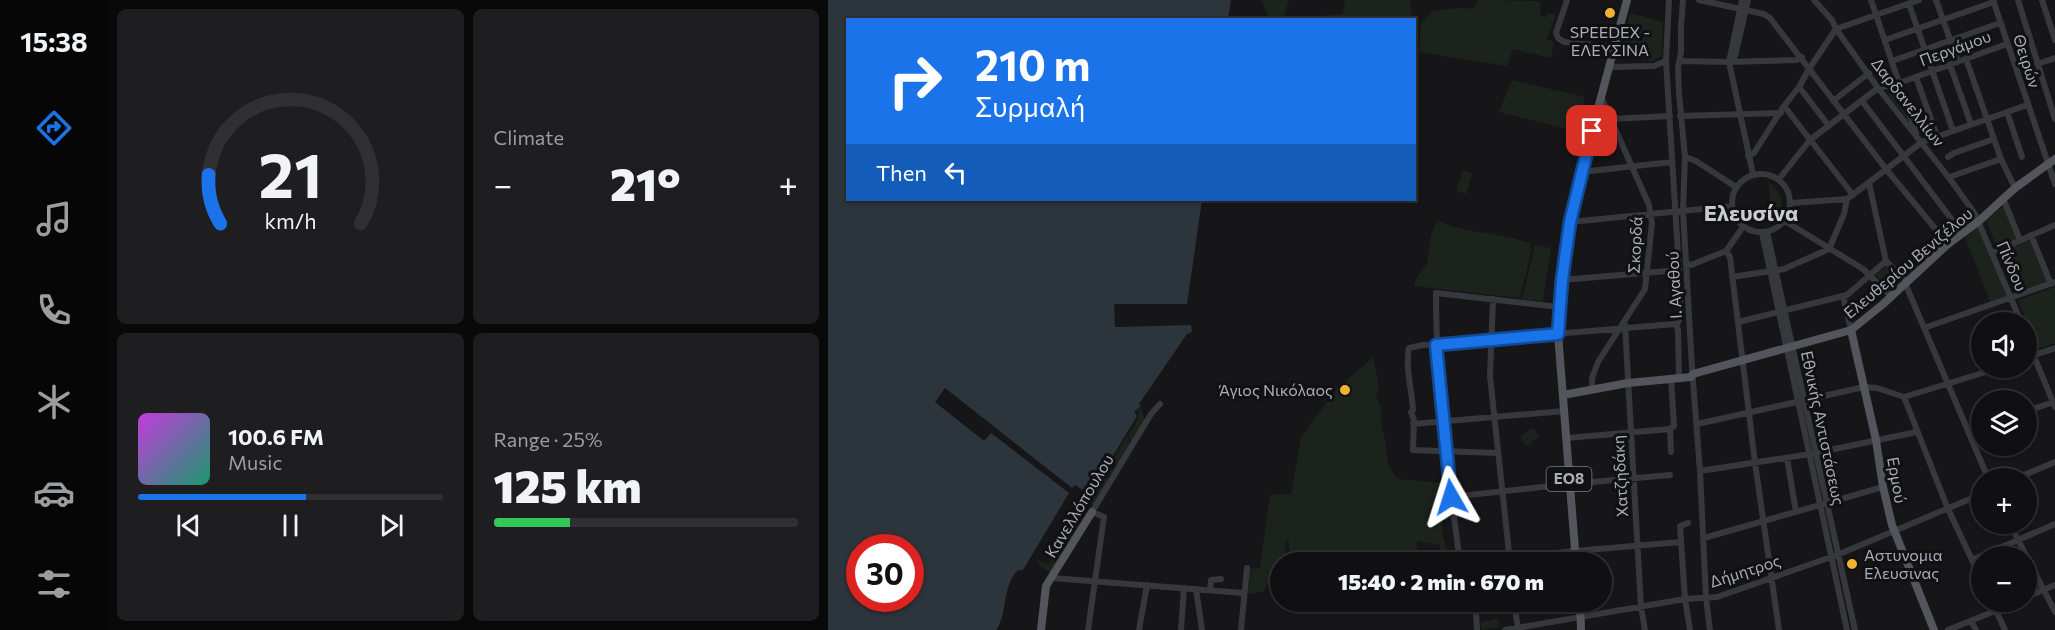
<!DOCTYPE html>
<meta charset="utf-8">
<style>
:root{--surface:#101012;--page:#1e1e20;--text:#f1f3f6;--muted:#9c9d9f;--line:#303032;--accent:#1a73e8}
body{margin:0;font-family:Commissioner,sans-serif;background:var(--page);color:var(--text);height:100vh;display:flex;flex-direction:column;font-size:22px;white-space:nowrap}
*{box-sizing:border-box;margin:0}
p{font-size:20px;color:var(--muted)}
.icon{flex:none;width:33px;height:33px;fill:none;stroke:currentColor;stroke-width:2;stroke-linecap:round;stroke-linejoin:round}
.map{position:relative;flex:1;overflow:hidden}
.sheet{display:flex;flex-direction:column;gap:9px;padding:9px;background:#09090a;width:720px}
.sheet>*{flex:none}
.banner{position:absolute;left:18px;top:18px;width:570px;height:183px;border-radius:0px;box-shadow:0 2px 4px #0004,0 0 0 2px var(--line);background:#1a73e8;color:#fff;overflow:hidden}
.buttons{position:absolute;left:1143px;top:312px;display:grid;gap:12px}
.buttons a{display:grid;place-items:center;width:66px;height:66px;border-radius:50%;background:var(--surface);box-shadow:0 2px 4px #0004,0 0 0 2px var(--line);font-size:30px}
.speed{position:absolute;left:18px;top:534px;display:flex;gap:12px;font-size:30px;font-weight:700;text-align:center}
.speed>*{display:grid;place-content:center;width:78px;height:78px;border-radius:50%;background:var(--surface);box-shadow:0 2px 4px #0004,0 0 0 2px var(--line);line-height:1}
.speed .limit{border:9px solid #d22;background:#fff;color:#111}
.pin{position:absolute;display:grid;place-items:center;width:51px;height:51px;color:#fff;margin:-26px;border-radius:12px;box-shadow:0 3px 9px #0006}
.me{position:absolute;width:66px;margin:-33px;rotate:354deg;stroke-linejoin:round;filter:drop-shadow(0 0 4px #0008)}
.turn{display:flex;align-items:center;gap:21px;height:126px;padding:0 30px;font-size:27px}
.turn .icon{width:78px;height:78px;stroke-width:2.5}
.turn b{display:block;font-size:42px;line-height:51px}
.then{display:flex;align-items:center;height:57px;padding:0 30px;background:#0003;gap:12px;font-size:22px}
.big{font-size:45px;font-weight:800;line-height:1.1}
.sheet .card{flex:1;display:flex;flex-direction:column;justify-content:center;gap:9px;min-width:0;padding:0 21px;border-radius:9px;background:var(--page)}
.sheet .dial{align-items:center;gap:0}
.dial svg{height:156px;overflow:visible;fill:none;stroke:var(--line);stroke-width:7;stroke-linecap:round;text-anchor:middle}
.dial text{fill:var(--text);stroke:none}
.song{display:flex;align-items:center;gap:18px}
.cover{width:72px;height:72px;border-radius:9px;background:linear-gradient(135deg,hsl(290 70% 55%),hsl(160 70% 35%))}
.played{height:6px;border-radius:3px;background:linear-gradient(90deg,var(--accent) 55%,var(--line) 55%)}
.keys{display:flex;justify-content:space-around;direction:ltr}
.heat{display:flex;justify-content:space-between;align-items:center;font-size:33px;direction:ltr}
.charge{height:9px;border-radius:4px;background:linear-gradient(90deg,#34c759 25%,var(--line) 0)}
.sheet .tiles{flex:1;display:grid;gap:9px;grid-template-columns:repeat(2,1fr)}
.trip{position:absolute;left:442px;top:552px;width:342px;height:60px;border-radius:30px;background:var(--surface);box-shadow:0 2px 4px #0004,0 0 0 2px var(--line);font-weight:800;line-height:60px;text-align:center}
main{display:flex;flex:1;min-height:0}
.tabs{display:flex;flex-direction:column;width:108px;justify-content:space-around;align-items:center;background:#060607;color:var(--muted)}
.tabs .icon{width:42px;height:42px}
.tabs .active{color:var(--accent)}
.tabs b{font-size:27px;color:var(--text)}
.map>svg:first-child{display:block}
.green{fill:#1c231d}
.water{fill:#2c353c;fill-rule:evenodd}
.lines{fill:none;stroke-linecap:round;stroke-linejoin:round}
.minor{stroke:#37383d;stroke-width:6}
.major{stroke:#53555c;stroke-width:8}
.route-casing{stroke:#114b97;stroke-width:15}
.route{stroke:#1a73e8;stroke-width:10}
.poi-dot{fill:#f2b134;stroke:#111113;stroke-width:2}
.labels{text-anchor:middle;stroke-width:6;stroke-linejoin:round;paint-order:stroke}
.shield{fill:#111113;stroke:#7b7e86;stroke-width:1.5}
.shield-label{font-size:15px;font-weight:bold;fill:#a8adb8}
.poi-label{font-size:16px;fill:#a8adb8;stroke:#111113}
.street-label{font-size:16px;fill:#a8adb8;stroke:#111113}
.district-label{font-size:22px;font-weight:bold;fill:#c9ccd4;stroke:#111113}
</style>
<main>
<nav class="tabs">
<b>15:38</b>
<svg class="icon active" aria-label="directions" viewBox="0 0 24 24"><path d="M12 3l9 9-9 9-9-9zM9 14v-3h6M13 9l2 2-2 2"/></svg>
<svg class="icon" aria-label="music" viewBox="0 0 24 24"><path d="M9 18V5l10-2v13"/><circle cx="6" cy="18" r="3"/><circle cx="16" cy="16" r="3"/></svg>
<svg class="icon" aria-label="phone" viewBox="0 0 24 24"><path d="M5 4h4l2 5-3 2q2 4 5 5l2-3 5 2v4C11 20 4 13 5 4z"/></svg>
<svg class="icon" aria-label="climate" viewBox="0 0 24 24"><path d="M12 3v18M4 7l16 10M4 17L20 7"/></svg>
<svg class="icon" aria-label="car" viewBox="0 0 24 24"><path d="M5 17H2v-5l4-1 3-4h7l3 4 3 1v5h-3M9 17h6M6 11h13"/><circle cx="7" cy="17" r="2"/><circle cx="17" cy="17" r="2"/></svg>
<svg class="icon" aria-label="filters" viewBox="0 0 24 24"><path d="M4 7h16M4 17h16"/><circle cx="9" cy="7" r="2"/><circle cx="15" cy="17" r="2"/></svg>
</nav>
<section class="sheet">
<div class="tiles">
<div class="card dial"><svg viewBox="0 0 100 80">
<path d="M14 69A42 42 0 1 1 86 69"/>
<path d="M14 69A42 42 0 0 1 8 44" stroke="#1a73e8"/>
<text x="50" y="56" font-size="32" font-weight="700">21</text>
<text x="50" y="72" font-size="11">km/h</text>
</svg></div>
<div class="card"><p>Climate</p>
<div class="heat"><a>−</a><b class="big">21°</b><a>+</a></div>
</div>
<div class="card">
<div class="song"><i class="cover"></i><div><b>100.6 FM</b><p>Music</p></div></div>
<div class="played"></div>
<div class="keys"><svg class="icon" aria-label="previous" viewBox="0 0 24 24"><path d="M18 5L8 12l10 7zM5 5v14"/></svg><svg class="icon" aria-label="pause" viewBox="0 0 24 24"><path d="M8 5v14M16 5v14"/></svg><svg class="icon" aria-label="next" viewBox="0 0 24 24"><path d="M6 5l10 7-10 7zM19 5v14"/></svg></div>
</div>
<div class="card"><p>Range · 25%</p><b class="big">125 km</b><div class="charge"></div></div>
</div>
</section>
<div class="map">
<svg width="1227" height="630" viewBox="0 0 1227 630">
<rect width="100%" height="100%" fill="#161618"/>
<path class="green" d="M434 0H461L455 19H441Z
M517 0H582L584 19H492V16L515 14Z
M650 0 708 1 713 3 712 14 717 18 720 13 728 15 719 39 726 42 723 58 685 49 679 66 591 52 593 23 606 10 634 8 646 9Z
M802 13 835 22 834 56 823 62 814 56 792 49Z
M684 80 757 97 748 131 671 112Z
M1070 88 1083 124 1059 93Z
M635 170 644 173 638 194 628 191Z
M941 182C956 195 959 210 943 224Z
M1177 205 1190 239 1169 248 1158 220Z
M609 220C638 235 673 231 703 244L702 256 692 298 586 286 587 281 599 264 603 236Z
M1150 227 1179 298 1163 304 1137 237Z
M1204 239 1220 282 1188 294 1171 252Z
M707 245 723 248 715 301 694 299Z
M1058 266 1073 280 1063 290 1048 275Z
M1227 287V343L1210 349 1190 300Z
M545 357 551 387 548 398 553 407V424L558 444 560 464 569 479 614 483V533L620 553 612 555V545L589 541 588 562H472L471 560 464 562 463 553H461V541H457V552L459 553 460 561 453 562V576L442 578 436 591 420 594 421 569 432 568 442 495 463 494 473 437 507 391Z
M313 407 317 420 303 443 300 433 306 427 311 414 309 411Z
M705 427 711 436 698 446 692 437Z
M299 435 302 445 290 465 284 461Z
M280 468 285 471 283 475 281 474 279 483 265 506 262 501Z
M245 521 252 526 240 546 234 542Z
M231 546 237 550 223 574 212 566 209 559 220 564Z
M669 618 671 627 654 630 652 623Z"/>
<path class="water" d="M0 0H403L400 19 20 20V200H374L359 304H286L287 327 363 325 364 332 359 334 311 404 313 406 306 412 309 416 262 494 247 485 244 488 117 388 107 402 156 441 163 433 241 493 195 570H190C174 585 179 618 168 630H0ZM32 548H82V598H32Z"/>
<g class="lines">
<path class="minor" d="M739 0 728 33 730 38 736 42 786 47
M841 0 838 61 851 270 852 317 849 325
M855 0 853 26V52L850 68 851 93 857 157 855 210 864 368 872 471 878 598 882 630
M871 0 936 14 942 18 1058 169 1120 244
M914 0 901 62 925 174
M986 0 1004 20 1008 29 1050 88 1122 179 1147 214 1193 322
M1043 0 1088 133
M1108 0 1130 62
M1165 0 1227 184
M1190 0 1227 119
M1214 0 1227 40
M1081 4 1125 131
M1057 40 1166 2
M1138 59 1173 159 1187 188
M852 61 901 62 969 60 974 57
M1064 61 1172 23
M901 62 907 56 920 0
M1209 64 1227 58
M1122 65 1143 124
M781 67 826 66 838 61
M1088 77 1109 136
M971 87 1001 126
M1005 101 1041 73
M1034 101 1134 233
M956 106 1025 195
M1179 112 1194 157
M852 116 953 113
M783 119 842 116
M920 156 926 153 956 106 971 87 981 69 1008 29 1091 0
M857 157 868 161 908 187
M1120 157 1126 153 1166 139
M753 172 844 162
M904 203a29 29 0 1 1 58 0a29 29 0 1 1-58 0Z
M951 179 982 140 1050 88 1071 83 1179 44
M1122 179 1124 176 1173 159
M1175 198 1192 240
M963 203 1019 199 1094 142 1199 105
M957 221 1035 269 1064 297
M742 222 904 206
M915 227 898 251 902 257 927 463 951 630
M939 232 1027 630
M934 233 1019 630
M1203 235 1223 284
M1164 253 1227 225
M1058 261 1079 281
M858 263 863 265 898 251
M904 277 956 269 1001 249 1016 214 1019 199
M734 280 851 270
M1077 283 1160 478
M1015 296 1023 330
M665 299 662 376 682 562
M910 322 1019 295 1058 261 1041 183
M797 325 813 607 817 630
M1096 328 1227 282
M1198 337 1227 407
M1198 358 1227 348
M764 390V378L770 362 817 289 824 223 821 205 773 97
M1076 397 1120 509 1154 581
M1076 397 1171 368
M1198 411 1226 402
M585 424 737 411
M869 424 1036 387 1049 388 1076 397
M1140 432 1154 427
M739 438 842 429
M843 452 842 429 846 426 843 378
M669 453 585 450 586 420 583 412 585 410C584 390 577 367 581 348L595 345 847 324 850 329 851 377
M959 458 968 512
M872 471 982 454 1089 432
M1189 478 1227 462
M623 497 742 484 842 475
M860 523 852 526 857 599 862 630
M1182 524 1227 612
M876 538 1055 487
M1144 560 1227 524
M632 562C620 473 608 383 608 293L732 307
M640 562 747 551 853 542
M224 578 415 593
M368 589 374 630
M382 590 383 580 393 579
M1198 597 1227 585
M644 602 648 613 649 630
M686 602 690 629
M1164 602 1177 630
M1143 621 1148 630
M260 630 276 517 264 512 323 414 332 404
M311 630 319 585
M353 630 356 588
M413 630 419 568
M677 630 857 599 889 597 1009 555 1154 494
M1120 630 1189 602"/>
<path class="major" d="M1023 330 1048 440 1055 487 1064 525 1106 630
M735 395 800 383 863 377 865 374 1023 330 1054 305 1120 244 1151 221 1187 188 1227 159
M748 562 730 334 734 280 742 222 753 172 799 0
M752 602 753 630
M213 630 218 586 264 512"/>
</g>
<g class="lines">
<g class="route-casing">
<path id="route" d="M623 497 608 345 730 334 734 280 742 222 764 131"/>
</g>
<use href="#route" class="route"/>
</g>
<g class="poi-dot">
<circle cx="782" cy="13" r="6"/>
<circle cx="517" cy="390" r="6"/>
<circle cx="1024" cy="564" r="6"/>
</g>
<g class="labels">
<rect class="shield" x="718.5" y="467" width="45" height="24" rx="4.5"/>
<g class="shield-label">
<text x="741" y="484">ΕΟ8</text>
</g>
<g class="poi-label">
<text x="782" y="38">SPEEDEX -<tspan x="782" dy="18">ΕΛΕΥΣΙΝΑ</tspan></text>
<text x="505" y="396" text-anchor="end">Άγιος Νικόλαος</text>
<text x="1036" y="561" text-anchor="start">Αστυνομια<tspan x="1036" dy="18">Ελευσινας</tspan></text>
</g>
<g class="street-label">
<text transform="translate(1127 48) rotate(-20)" y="6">Περγάμου</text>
<text transform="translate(1199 61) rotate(72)" y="6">Θειρών</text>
<text transform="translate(1080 102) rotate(52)" y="6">Δαρδανελλίων</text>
<text transform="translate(807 245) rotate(-87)" y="6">Σκορδά</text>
<text transform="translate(1080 263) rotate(-40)" y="6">Ελευθερίου Βενιζέλου</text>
<text transform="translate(1184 266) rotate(67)" y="6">Πίνδου</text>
<text transform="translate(846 285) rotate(-93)" y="6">Ι. Αγαθού</text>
<text transform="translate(995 428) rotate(78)" y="6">Εθνικής Αντιστάσεως</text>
<text transform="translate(792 476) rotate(-93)" y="6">Χατζηδάκη</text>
<text transform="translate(1069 480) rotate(80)" y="6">Ερμού</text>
<text transform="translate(251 506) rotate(-59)" y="6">Κανελλόπουλου</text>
<text transform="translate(917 571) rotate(-18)" y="6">Δήμητρος</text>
</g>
<g class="district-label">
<text x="923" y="221">Ελευσίνα</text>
</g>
</g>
</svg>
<div class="buttons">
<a><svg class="icon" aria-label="sound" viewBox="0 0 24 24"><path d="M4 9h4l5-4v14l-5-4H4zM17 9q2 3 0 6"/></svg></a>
<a><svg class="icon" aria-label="layers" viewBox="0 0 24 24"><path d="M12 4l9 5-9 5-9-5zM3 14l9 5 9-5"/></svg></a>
<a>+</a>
<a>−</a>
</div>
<div class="speed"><div class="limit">30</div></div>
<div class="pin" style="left:764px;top:131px;background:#d93025"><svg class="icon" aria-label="arrive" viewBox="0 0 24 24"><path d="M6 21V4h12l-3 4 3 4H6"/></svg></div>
<svg class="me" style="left:623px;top:497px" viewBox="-20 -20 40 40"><path d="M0-17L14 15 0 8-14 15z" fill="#1a73e8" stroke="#fff" stroke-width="4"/></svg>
<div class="trip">15:40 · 2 min · 670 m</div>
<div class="banner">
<div class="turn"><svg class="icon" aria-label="right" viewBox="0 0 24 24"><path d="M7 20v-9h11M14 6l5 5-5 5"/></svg><div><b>210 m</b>Συρμαλή</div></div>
<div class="then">Then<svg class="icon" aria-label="left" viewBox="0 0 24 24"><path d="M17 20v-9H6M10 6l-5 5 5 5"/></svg></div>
</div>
</div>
</main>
